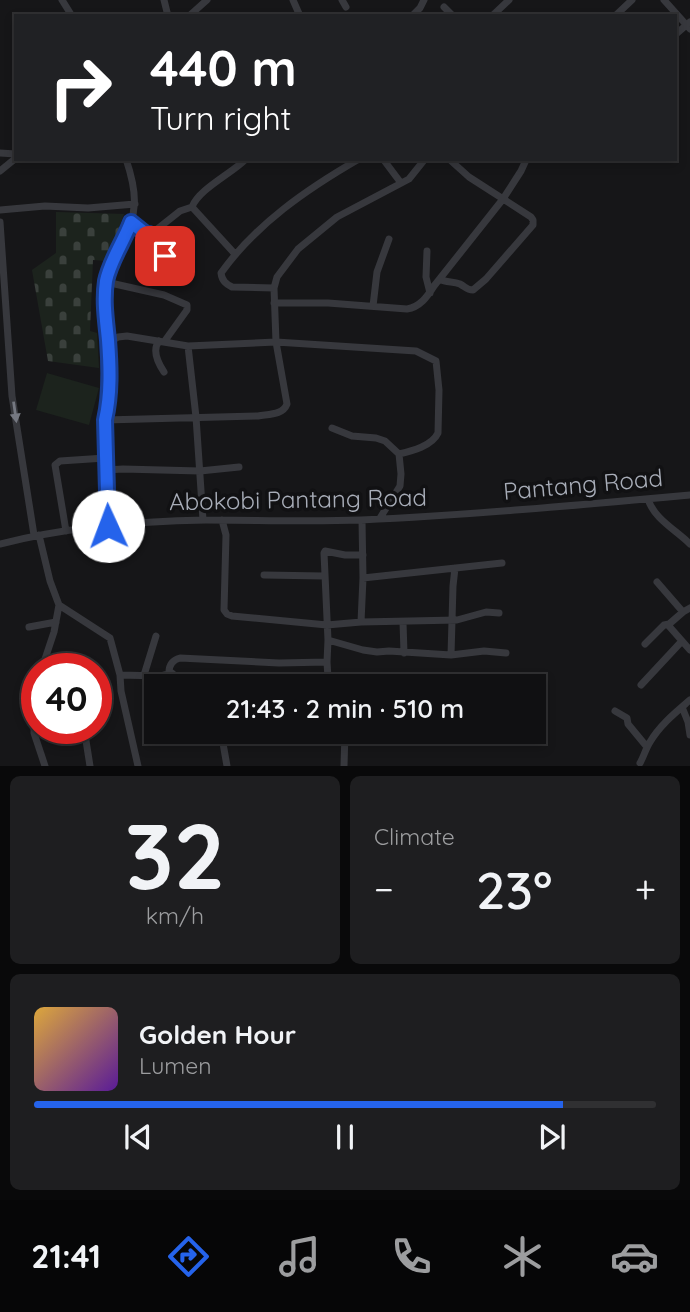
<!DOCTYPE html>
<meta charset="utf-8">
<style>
:root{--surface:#101012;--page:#1e1e20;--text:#f1f3f6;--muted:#9c9d9f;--line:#303032;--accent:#2563eb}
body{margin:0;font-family:Quicksand,sans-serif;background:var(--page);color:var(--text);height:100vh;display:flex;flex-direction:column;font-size:26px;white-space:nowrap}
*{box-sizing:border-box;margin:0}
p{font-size:23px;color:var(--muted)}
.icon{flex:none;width:38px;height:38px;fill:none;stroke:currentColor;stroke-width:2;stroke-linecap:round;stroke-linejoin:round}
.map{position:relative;height:766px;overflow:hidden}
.drawer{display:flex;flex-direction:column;gap:10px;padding:10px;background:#09090a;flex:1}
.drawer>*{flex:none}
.top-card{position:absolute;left:14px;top:14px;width:663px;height:147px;border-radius:0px;box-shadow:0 4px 10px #0003,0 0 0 2px var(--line);background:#202124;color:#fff;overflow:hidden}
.speed{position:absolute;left:21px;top:653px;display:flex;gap:14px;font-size:35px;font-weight:700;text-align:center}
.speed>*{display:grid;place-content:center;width:91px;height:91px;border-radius:50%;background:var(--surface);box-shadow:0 4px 10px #0003,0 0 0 2px var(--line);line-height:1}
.speed .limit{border:10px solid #d22;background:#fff;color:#111}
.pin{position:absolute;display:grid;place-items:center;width:60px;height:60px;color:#fff;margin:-30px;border-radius:14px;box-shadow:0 4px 10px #0006}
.me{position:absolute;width:77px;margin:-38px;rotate:358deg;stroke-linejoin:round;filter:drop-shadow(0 0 5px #0008)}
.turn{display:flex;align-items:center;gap:24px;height:147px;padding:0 21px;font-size:32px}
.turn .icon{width:91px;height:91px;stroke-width:2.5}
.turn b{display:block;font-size:49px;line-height:60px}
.big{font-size:52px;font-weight:600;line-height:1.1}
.drawer .card{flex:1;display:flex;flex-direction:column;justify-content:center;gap:10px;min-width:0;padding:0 24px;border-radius:10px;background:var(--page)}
.drawer .dial{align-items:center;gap:0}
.dial b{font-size:91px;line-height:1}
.song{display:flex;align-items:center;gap:21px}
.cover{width:84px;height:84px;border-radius:10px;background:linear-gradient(135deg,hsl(40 70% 55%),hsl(270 70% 35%))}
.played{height:7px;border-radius:4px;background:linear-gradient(90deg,var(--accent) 85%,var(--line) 85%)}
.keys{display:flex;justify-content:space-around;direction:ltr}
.heat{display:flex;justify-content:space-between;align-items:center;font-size:38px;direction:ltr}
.drawer .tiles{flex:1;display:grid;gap:10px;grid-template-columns:1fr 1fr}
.card:last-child{grid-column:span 2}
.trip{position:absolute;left:144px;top:674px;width:402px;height:70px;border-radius:0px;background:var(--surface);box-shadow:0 4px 10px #0003,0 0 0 2px var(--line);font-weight:600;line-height:70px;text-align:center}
.dock{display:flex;height:112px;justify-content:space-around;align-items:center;background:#060607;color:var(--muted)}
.dock .icon{width:49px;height:49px}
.dock .on{color:var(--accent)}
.dock b{font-size:32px;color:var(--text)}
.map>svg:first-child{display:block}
.grass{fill:#1c231d}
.cemetery{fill:url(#cemetery-stones)}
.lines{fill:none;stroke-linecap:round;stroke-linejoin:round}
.minor{stroke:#37383d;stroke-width:7}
.oneway{fill:#757881}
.route-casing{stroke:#184099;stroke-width:18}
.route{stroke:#2563eb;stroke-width:12}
.labels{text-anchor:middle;stroke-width:7;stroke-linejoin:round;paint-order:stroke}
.street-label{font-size:24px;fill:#a8adb8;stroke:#111113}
</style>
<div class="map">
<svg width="690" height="766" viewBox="0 0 690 766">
<defs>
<pattern id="cemetery-stones" width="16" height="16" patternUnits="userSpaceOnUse" patternTransform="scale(1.75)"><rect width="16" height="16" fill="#1c231d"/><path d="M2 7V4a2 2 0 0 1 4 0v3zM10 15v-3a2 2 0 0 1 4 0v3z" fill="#3a403c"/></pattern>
</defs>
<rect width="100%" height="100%" fill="#161618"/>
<path class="grass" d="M47 373 99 388 89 425 36 410Z"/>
<path class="cemetery" d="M56 212 124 214 107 261 93 260 90 331 97 333 99 368 48 361 32 270 56 253Z"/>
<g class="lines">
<path class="minor" d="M62 0 72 16
M164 0 168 16
M293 0 300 16
M342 0 346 7
M664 0 690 29
M444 7 453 16
M189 16 207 0
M412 16 420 8 424 0
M492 16 509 0
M615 16 632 0
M676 34 690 22
M0 153 16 154
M383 159 401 183
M0 171 16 158
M192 207 235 254
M0 210 45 206 88 208 135 204
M0 222 12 396 34 535
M131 222 146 234H151L180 211 192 207C199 189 231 174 246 159
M149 234 150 241 165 256
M427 251 426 277 430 293
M440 279C446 283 453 281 460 284 466 287 466 290 473 290L486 279 533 225V220L531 217 469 177 449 159
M106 282 164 295 187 305V310L164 342
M274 288 232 287C226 284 222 281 221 273 256 224 307 189 359 159
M274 303H328L407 309C420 307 427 297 434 286L503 199 521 171 526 160
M373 306 377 272 389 239
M159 341C152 350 158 363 164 372
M108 343 118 337 127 336 188 346 276 342 416 351 436 361 439 390 438 433C432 446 412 451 399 454
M188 346 196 417 203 520
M105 420 258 416C269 414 283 415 287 404L276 342 274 288 277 277 298 249 337 217 409 179 425 159
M332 428 352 436 376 438 385 441 399 454 401 474 400 486 380 518
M106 470 123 469 200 471
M200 471 239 467
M648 499C654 519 676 530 690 544
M222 520 226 535 224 610 227 614 232 616 327 625 361 622
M362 520 363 578 361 622 457 620 486 612 499 613
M108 526 105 420C111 394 110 367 108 340 106 320 103 301 106 281 109 269 116 258 121 247 138 213 138 195 126 159
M66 531 55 465 60 461 105 458
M39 535 50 581 59 605 110 638 120 675 121 691 138 766
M0 544C67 527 137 521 206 520 257 520 309 522 361 520 471 515 580 505 690 495
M264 575 324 576
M363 578 502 563
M657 582 683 612
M690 608 683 612 668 625 690 650
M403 622 404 653
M29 627 56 622
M328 640 363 650 377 652 389 651 451 655 484 651 506 653
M645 644 664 625 669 624
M451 655 453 586 455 568
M327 662 328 640 324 553 325 551 345 555H363
M42 668 54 632 59 605
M169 672C169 665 173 660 180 658L279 663 327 662 328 678 330 686
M120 675 161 676 172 673 186 686
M144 675 156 636
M37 684 35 693 34 733 45 766
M641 685 682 641
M682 707 688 722 690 735
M615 711 627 718 628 724 647 747
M84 728 90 766
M221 732 227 766
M640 763C644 756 646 748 650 742 660 725 675 713 690 700
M344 766 345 732"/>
</g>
<defs><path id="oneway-solid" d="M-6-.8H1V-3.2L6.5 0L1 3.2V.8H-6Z" transform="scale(1.75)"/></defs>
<use class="oneway" href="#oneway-solid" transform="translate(15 412) rotate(82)"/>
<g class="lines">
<g class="route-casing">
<path id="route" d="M108 526 105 420C111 394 110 367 108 340 106 320 103 301 106 281 110 261 124 241 131 222L146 234H149L150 241 165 256"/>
</g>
<use href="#route" class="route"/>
</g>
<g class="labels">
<g class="street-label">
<text transform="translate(583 485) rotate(-5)" y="8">Pantang Road</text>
<text transform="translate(298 500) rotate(-1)" y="8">Abokobi Pantang Road</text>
</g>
</g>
</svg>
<div class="speed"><div class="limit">40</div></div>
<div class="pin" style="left:165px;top:256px;background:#d93025"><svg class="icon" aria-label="arrive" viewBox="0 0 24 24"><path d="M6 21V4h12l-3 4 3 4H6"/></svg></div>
<svg class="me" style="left:108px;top:526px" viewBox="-20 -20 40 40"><circle r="19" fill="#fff"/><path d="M0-13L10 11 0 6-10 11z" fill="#2563eb"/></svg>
<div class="trip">21:43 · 2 min · 510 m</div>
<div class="top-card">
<div class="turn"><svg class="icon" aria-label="right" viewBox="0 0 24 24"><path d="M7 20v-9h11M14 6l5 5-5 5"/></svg><div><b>440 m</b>Turn right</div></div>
</div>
</div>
<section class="drawer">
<div class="tiles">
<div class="card dial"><b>32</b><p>km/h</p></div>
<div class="card"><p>Climate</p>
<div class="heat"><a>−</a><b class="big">23°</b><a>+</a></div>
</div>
<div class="card">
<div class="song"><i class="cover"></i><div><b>Golden Hour</b><p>Lumen</p></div></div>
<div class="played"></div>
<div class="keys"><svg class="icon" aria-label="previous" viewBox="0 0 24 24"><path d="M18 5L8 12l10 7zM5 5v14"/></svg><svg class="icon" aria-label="pause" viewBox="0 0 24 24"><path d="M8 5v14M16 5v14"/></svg><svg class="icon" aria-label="next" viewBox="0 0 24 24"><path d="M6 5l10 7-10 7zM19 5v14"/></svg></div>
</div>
</div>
</section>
<nav class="dock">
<b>21:41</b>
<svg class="icon on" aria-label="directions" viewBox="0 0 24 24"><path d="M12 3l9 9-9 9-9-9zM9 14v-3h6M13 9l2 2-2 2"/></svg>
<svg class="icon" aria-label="music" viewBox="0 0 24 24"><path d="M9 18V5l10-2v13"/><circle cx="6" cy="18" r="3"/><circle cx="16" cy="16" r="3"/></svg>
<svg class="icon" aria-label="phone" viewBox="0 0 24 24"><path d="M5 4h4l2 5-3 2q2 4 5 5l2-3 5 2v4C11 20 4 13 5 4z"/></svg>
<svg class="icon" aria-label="climate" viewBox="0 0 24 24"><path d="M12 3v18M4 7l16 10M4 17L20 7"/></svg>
<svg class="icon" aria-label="car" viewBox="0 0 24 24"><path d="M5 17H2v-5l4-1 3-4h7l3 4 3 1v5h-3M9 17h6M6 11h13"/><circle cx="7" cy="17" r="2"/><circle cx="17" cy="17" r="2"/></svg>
</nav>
